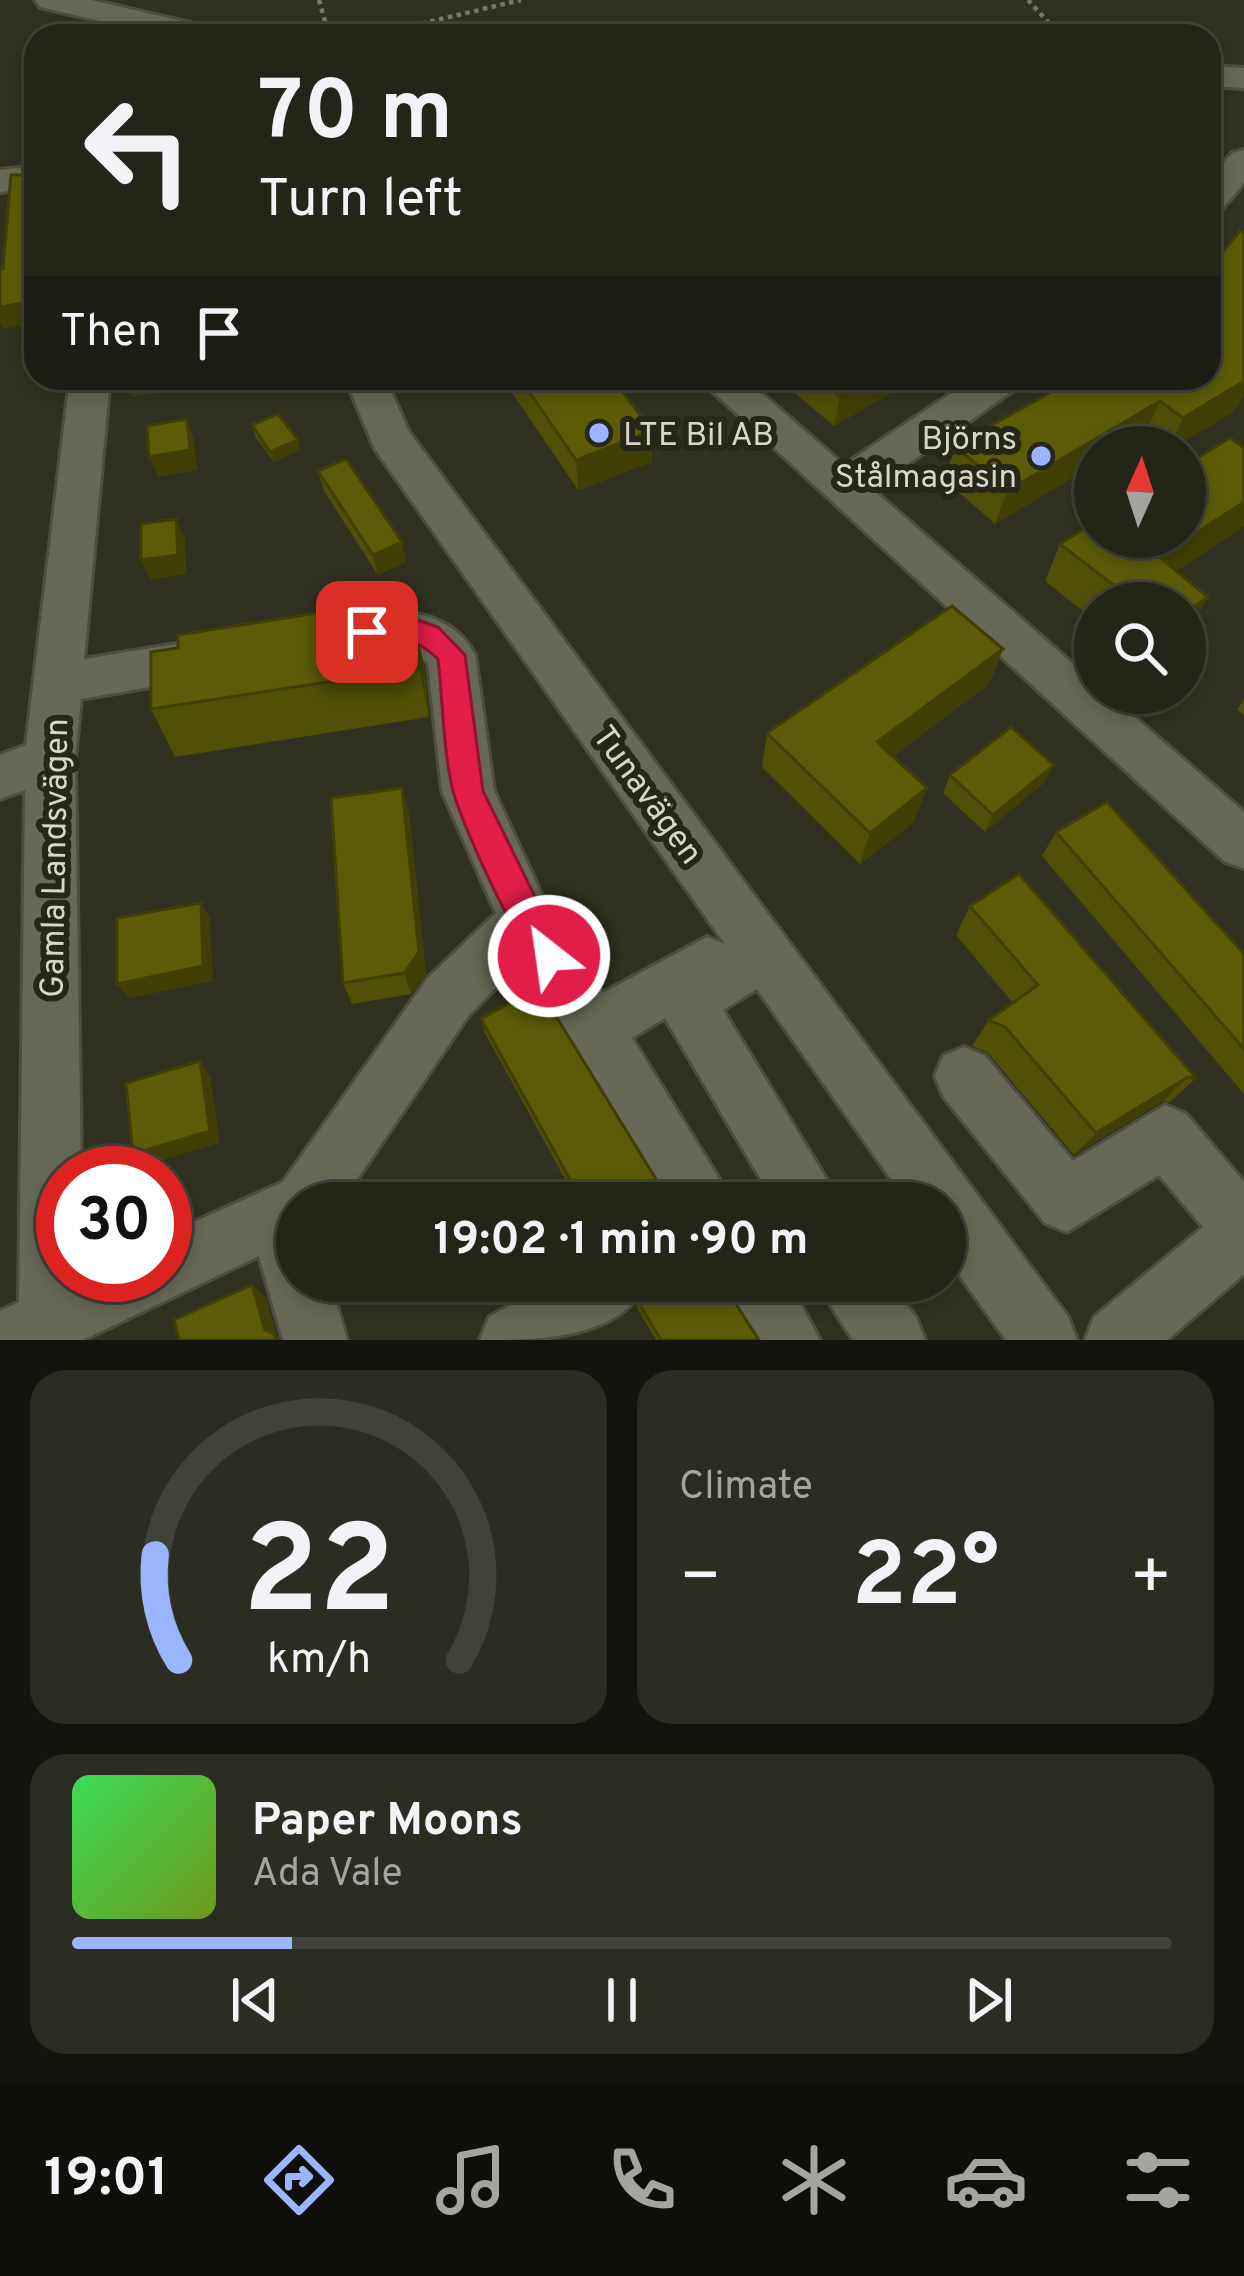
<!DOCTYPE html>
<meta charset="utf-8">
<style>
:root{--surface:#242519;--page:#2c2d22;--text:#f1f3f6;--muted:#a3a5a2;--line:#414238;--accent:#98b5fd}
body{margin:0;font-family:Overpass,sans-serif;background:var(--page);color:var(--text);height:100vh;display:flex;flex-direction:column;font-size:45px;white-space:nowrap}
*{box-sizing:border-box;margin:0}
p{font-size:39px;color:var(--muted)}
.icon{flex:none;width:66px;height:66px;fill:none;stroke:currentColor;stroke-width:2;stroke-linecap:round;stroke-linejoin:round}
.map{position:relative;height:1340px;overflow:hidden}
.side{display:flex;flex-direction:column;gap:30px;padding:30px;background:#14140e;flex:1}
.side>*{flex:none}
.top-card{position:absolute;left:24px;top:24px;width:1197px;height:366px;border-radius:36px;box-shadow:0 6px 18px #0003,0 0 0 3px var(--line);background:#242519;color:var(--text);overflow:hidden}
.needle{width:78px;rotate:3deg}
.buttons{position:absolute;left:1074px;top:426px;display:grid;gap:24px}
.buttons a{display:grid;place-items:center;width:132px;height:132px;border-radius:50%;background:var(--surface);box-shadow:0 6px 18px #0003,0 0 0 3px var(--line);font-size:60px}
.speed{position:absolute;left:36px;top:1146px;display:flex;gap:24px;font-size:60px;font-weight:700;text-align:center}
.speed>*{display:grid;place-content:center;width:156px;height:156px;border-radius:50%;background:var(--surface);box-shadow:0 6px 18px #0003,0 0 0 3px var(--line);line-height:1}
.speed .limit{border:18px solid #d22;background:#fff;color:#111}
.pin{position:absolute;display:grid;place-items:center;width:102px;height:102px;color:#fff;margin:-51px;border-radius:24px;box-shadow:0 6px 18px #0006}
.me{position:absolute;width:132px;margin:-66px;rotate:330deg;stroke-linejoin:round;filter:drop-shadow(0 0 9px #0008)}
.turn{display:flex;align-items:center;gap:42px;height:252px;padding:0 36px;font-size:54px}
.turn .icon{width:156px;height:156px;stroke-width:2.5}
.turn b{display:block;font-size:84px;line-height:102px}
.then{display:flex;align-items:center;height:114px;padding:0 36px;background:#0003;gap:24px;font-size:45px}
.big{font-size:90px;font-weight:700;line-height:1.1}
.side .card{flex:1;display:flex;flex-direction:column;justify-content:center;gap:18px;min-width:0;padding:0 42px;border-radius:36px;background:var(--page)}
.side .dial{align-items:center;gap:0}
.dial svg{height:312px;overflow:visible;fill:none;stroke:var(--line);stroke-width:7;stroke-linecap:round;text-anchor:middle}
.dial text{fill:var(--text);stroke:none}
.song{display:flex;align-items:center;gap:36px}
.cover{width:144px;height:144px;border-radius:18px;background:linear-gradient(135deg,hsl(130 70% 55%),hsl(80 70% 35%))}
.played{height:12px;border-radius:6px;background:linear-gradient(90deg,var(--accent) 20%,var(--line) 20%)}
.keys{display:flex;justify-content:space-around;direction:ltr}
.heat{display:flex;justify-content:space-between;align-items:center;font-size:66px;direction:ltr}
.side .tiles{flex:1;display:grid;gap:30px;grid-template-columns:1fr 1fr}
.card:last-child{grid-column:span 2}
.trip{position:absolute;left:276px;top:1182px;width:690px;height:120px;border-radius:60px;background:var(--surface);box-shadow:0 6px 18px #0003,0 0 0 3px var(--line);font-weight:700;line-height:120px;text-align:center}
.menu{display:flex;height:192px;justify-content:space-around;align-items:center;background:#0e0f0a;color:var(--muted)}
.menu .icon{width:84px;height:84px}
.menu .on{color:var(--accent)}
.menu b{font-size:54px;color:var(--text)}
.map>svg:first-child{display:block}
.lines{fill:none;stroke-linecap:round;stroke-linejoin:round}
.minor-casing{stroke:#4e4e40;stroke-width:6}
.path{stroke:#77786a;stroke-width:4.5;stroke-dasharray:4.5 4.5;stroke-linecap:butt}
.minor{fill:#676856;fill-rule:evenodd}
.wall{fill:#4f4f07}
.shaded-wall{fill:#404006}
.building{fill:#5c5c08;stroke:#404006;stroke-width:3}
.route{fill:#e11d48;stroke:#92132f;stroke-width:3}
.poi-dot{fill:#98b5fd;stroke:#272717;stroke-width:4.5}
.labels{text-anchor:middle;stroke-width:12;stroke-linejoin:round;paint-order:stroke}
.poi-label{font-size:33px;fill:#d6d6cc;stroke:#272717;text-anchor:start}
.street-label{font-size:33px;fill:#d6d6cc;stroke:#272717}
</style>
<div class="map">
<svg width="1244" height="1340" viewBox="0 0 1244 1340">
<rect width="100%" height="100%" fill="#303121"/>
<g class="lines">
<g class="minor-casing">
<path id="minor" d="M35 0H91L216 29 221 36H164L40 7Z
M1209 66 1244 68V88L1209 86Z
M1244 150V183L1222 209 1209 212V179L1232 153Z
M36 166V188L0 192V170Z
M70 378H110L84 659 213 638 230 643 237 657 230 671 213 676 81 699 75 758 81 1173H63V1275H165V1235L283 1182 428 978 496 913 442 791 428 663C398 639 369 659 335 647L328 634 335 621C382 605 449 605 475 655L494 791 545 902 603 993 707 937 725 944 375 449 345 378H385L409 432 1068 1317 1077 1340H1006L945 1255V1203H908L757 989 723 1010 841 1203H775L665 1018 632 1038 734 1203H668L521 962 468 1016 341 1203H297V1281H330L347 1340H283L259 1256 83 1340H0V1311L19 1302 25 790 0 799V755L26 745Z
M698 378H744L844 465 974 378H1023L1017 388 872 489 1095 683V693H1107L1244 812V868L1225 862Z
M964 1047 985 1056 1073 1161 1165 1105 1186 1114 1244 1182V1274L1167 1340H1085L1094 1317 1203 1227 1159 1175 1067 1232 1045 1223 943 1096 935 1076 943 1056Z
M554 1281H648C620 1340 539 1340 480 1340L489 1317Z
M719 1281H788L820 1340H751Z
M815 1281H887L916 1317 925 1340H853Z"/>
</g>
<path class="path" d="M319 0 329 36
M1028 0 1061 36
M369 36 521 0"/>
<use href="#minor" class="minor"/>
</g>
<path class="wall" d="M1244 233V396L1233 412 1175 447H1160L1145 435 1125 447H1095L995 524 945 480 955 446 1209 378Z
M502 378H612L652 431V462L578 490Z
M777 378H917L834 426Z
M252 425 298 440 300 450 274 462 255 436Z
M1230 438 1244 448V526L1176 571 1208 597 1187 634 1185 635V603H1095V621L1045 581 1060 544 1095 522V537H1185V466Z
M318 471 402 542 406 562 378 575 324 491Z
M361 606 365 620 424 665 429 717 175 757 151 709 178 648Z
M1003 649 989 684 893 756 915 821 860 864 762 767 767 733Z
M1244 699V715L1237 710Z
M950 775 1045 782 985 832 943 793Z
M402 788 409 813 426 974 411 994 352 1004 343 983Z
M1056 832 1244 954V1094L1042 856Z
M970 906 1196 1078 1170 1102 1163 1101 1074 1155 988 1053 972 1046 989 1020 1013 1003 956 935Z
M481 1019 658 1195 644 1203H578L485 1033Z
M636 1298 759 1340H656L636 1306Z"/>
<path class="shaded-wall" d="M27 175 36 197H28Z
M36 221V323L3 329 0 324V307L30 222Z
M165 378V392L132 397 127 386Z
M223 378H248L224 390 220 379Z
M871 378H917L834 426 840 396Z
M1244 381V396L1233 412 1175 447H1169L1183 418Z
M1160 401 1145 435 1125 447H1095V465L995 524 1007 491Z
M187 419 194 440 197 470 158 477 149 457Z
M652 431V462L578 490 576 460Z
M298 440 300 450 274 462 270 452Z
M1244 502V526L1140 594 1159 557Z
M176 519 185 538 186 574 150 580 141 560Z
M402 542 406 562 378 575 373 555Z
M1208 597 1187 634 1185 635V613Z
M413 615 424 665 429 717 419 668Z
M1003 649 989 684 867 776 877 742Z
M1054 765 1045 782 985 832 993 815Z
M402 788 409 813 426 974 411 994 404 973Z
M927 788 915 821 860 864 870 833Z
M201 903 210 918 213 981 129 998 117 984Z
M200 1061 210 1075 220 1143 145 1165 133 1154Z
M1188 1077 1163 1101 1074 1155 1096 1133Z
M659 1184 658 1195 644 1203H628Z
M252 1285 266 1298 277 1336 282 1340H276L265 1330Z"/>
<path class="building" d="M11 175H27L28 197 36 196V221L30 222 34 301 0 307V269H3Z
M1240 231 1244 233V381L1183 418 1160 401 1007 491 955 446 1076 378H1209V269Z
M127 378H161V381L127 386Z
M520 378H612L652 431 576 460Z
M818 378H871L840 396Z
M278 414 298 440 270 452 252 425Z
M187 419 190 450 149 457 147 426Z
M1230 438 1244 448V502L1159 557 1208 597 1185 613V603H1137L1060 544 1095 522V537H1185V466Z
M346 459 402 542 373 555 318 471Z
M176 519 178 555 141 560V524Z
M361 606 363 621 413 615 419 668 151 709V652L178 648V635Z
M952 606 1003 649 877 742 927 788 870 833 767 733Z
M1011 727 1054 765 993 815 950 775Z
M402 788 419 952 404 973 343 983 331 798Z
M1107 802 1244 954V1049L1056 832Z
M1019 874 1196 1078 1188 1077 1096 1133 1005 1027 989 1020 1038 985 970 906Z
M201 903 203 966 117 984V918Z
M538 987 659 1184 628 1203H583L481 1019Z
M200 1061 210 1131 133 1154 126 1083Z
M660 1281H721L759 1340H661L636 1298Z
M252 1285 265 1330 274 1334 276 1340H179L174 1320Z"/>
<path class="route" d="M403 615 438 627 465 655 483 791 564 956 560 967 549 971C521 960 462 824 453 791 443 750 443 702 438 659 414 636 400 637 367 643L354 632 358 625Z"/>
<g class="poi-dot">
<circle cx="599" cy="433" r="12"/>
<circle cx="1041" cy="456" r="12"/>
</g>
<g class="labels">
<g class="poi-label">
<text x="623" y="445">LTE Bil AB</text>
<text x="1017" y="449" text-anchor="end">Björns<tspan x="1017" dy="38">Stålmagasin</tspan></text>
</g>
<g class="street-label">
<text transform="translate(649 794) rotate(54)" y="12">Tunavägen</text>
<text transform="translate(53 858) rotate(-89)" y="12">Gamla Landsvägen</text>
</g>
</g>
</svg>
<div class="buttons">
<a><svg class="needle" viewBox="-14 -14 28 28"><path d="M0-13l5 13h-10z" fill="#e53935"/><path d="M0 13l5-13h-10z" fill="#a3a5a2"/></svg></a>
<a><svg class="icon" aria-label="search" viewBox="0 0 24 24"><circle cx="10" cy="10" r="6"/><path d="M15 15l6 6"/></svg></a>
</div>
<div class="speed"><div class="limit">30</div></div>
<div class="pin" style="left:367px;top:632px;background:#d93025"><svg class="icon" aria-label="arrive" viewBox="0 0 24 24"><path d="M6 21V4h12l-3 4 3 4H6"/></svg></div>
<svg class="me" style="left:549px;top:956px" viewBox="-20 -20 40 40"><circle r="17" fill="#e11d48" stroke="#fff" stroke-width="3"/><path d="M0-11L8 9 0 5-8 9z" fill="#fff"/></svg>
<div class="trip">19:02 · 1 min · 90 m</div>
<div class="top-card">
<div class="turn"><svg class="icon" aria-label="left" viewBox="0 0 24 24"><path d="M17 20v-9H6M10 6l-5 5 5 5"/></svg><div><b>70 m</b>Turn left</div></div>
<div class="then">Then<svg class="icon" aria-label="arrive" viewBox="0 0 24 24"><path d="M6 21V4h12l-3 4 3 4H6"/></svg></div>
</div>
</div>
<section class="side">
<div class="tiles">
<div class="card dial"><svg viewBox="0 0 100 80">
<path d="M14 69A42 42 0 1 1 86 69"/>
<path d="M14 69A42 42 0 0 1 8 42" stroke="#98b5fd"/>
<text x="50" y="56" font-size="32" font-weight="700">22</text>
<text x="50" y="72" font-size="11">km/h</text>
</svg></div>
<div class="card"><p>Climate</p>
<div class="heat"><a>−</a><b class="big">22°</b><a>+</a></div>
</div>
<div class="card">
<div class="song"><i class="cover"></i><div><b>Paper Moons</b><p>Ada Vale</p></div></div>
<div class="played"></div>
<div class="keys"><svg class="icon" aria-label="previous" viewBox="0 0 24 24"><path d="M18 5L8 12l10 7zM5 5v14"/></svg><svg class="icon" aria-label="pause" viewBox="0 0 24 24"><path d="M8 5v14M16 5v14"/></svg><svg class="icon" aria-label="next" viewBox="0 0 24 24"><path d="M6 5l10 7-10 7zM19 5v14"/></svg></div>
</div>
</div>
</section>
<nav class="menu">
<b>19:01</b>
<svg class="icon on" aria-label="directions" viewBox="0 0 24 24"><path d="M12 3l9 9-9 9-9-9zM9 14v-3h6M13 9l2 2-2 2"/></svg>
<svg class="icon" aria-label="music" viewBox="0 0 24 24"><path d="M9 18V5l10-2v13"/><circle cx="6" cy="18" r="3"/><circle cx="16" cy="16" r="3"/></svg>
<svg class="icon" aria-label="phone" viewBox="0 0 24 24"><path d="M5 4h4l2 5-3 2q2 4 5 5l2-3 5 2v4C11 20 4 13 5 4z"/></svg>
<svg class="icon" aria-label="climate" viewBox="0 0 24 24"><path d="M12 3v18M4 7l16 10M4 17L20 7"/></svg>
<svg class="icon" aria-label="car" viewBox="0 0 24 24"><path d="M5 17H2v-5l4-1 3-4h7l3 4 3 1v5h-3M9 17h6M6 11h13"/><circle cx="7" cy="17" r="2"/><circle cx="17" cy="17" r="2"/></svg>
<svg class="icon" aria-label="filters" viewBox="0 0 24 24"><path d="M4 7h16M4 17h16"/><circle cx="9" cy="7" r="2"/><circle cx="15" cy="17" r="2"/></svg>
</nav>
